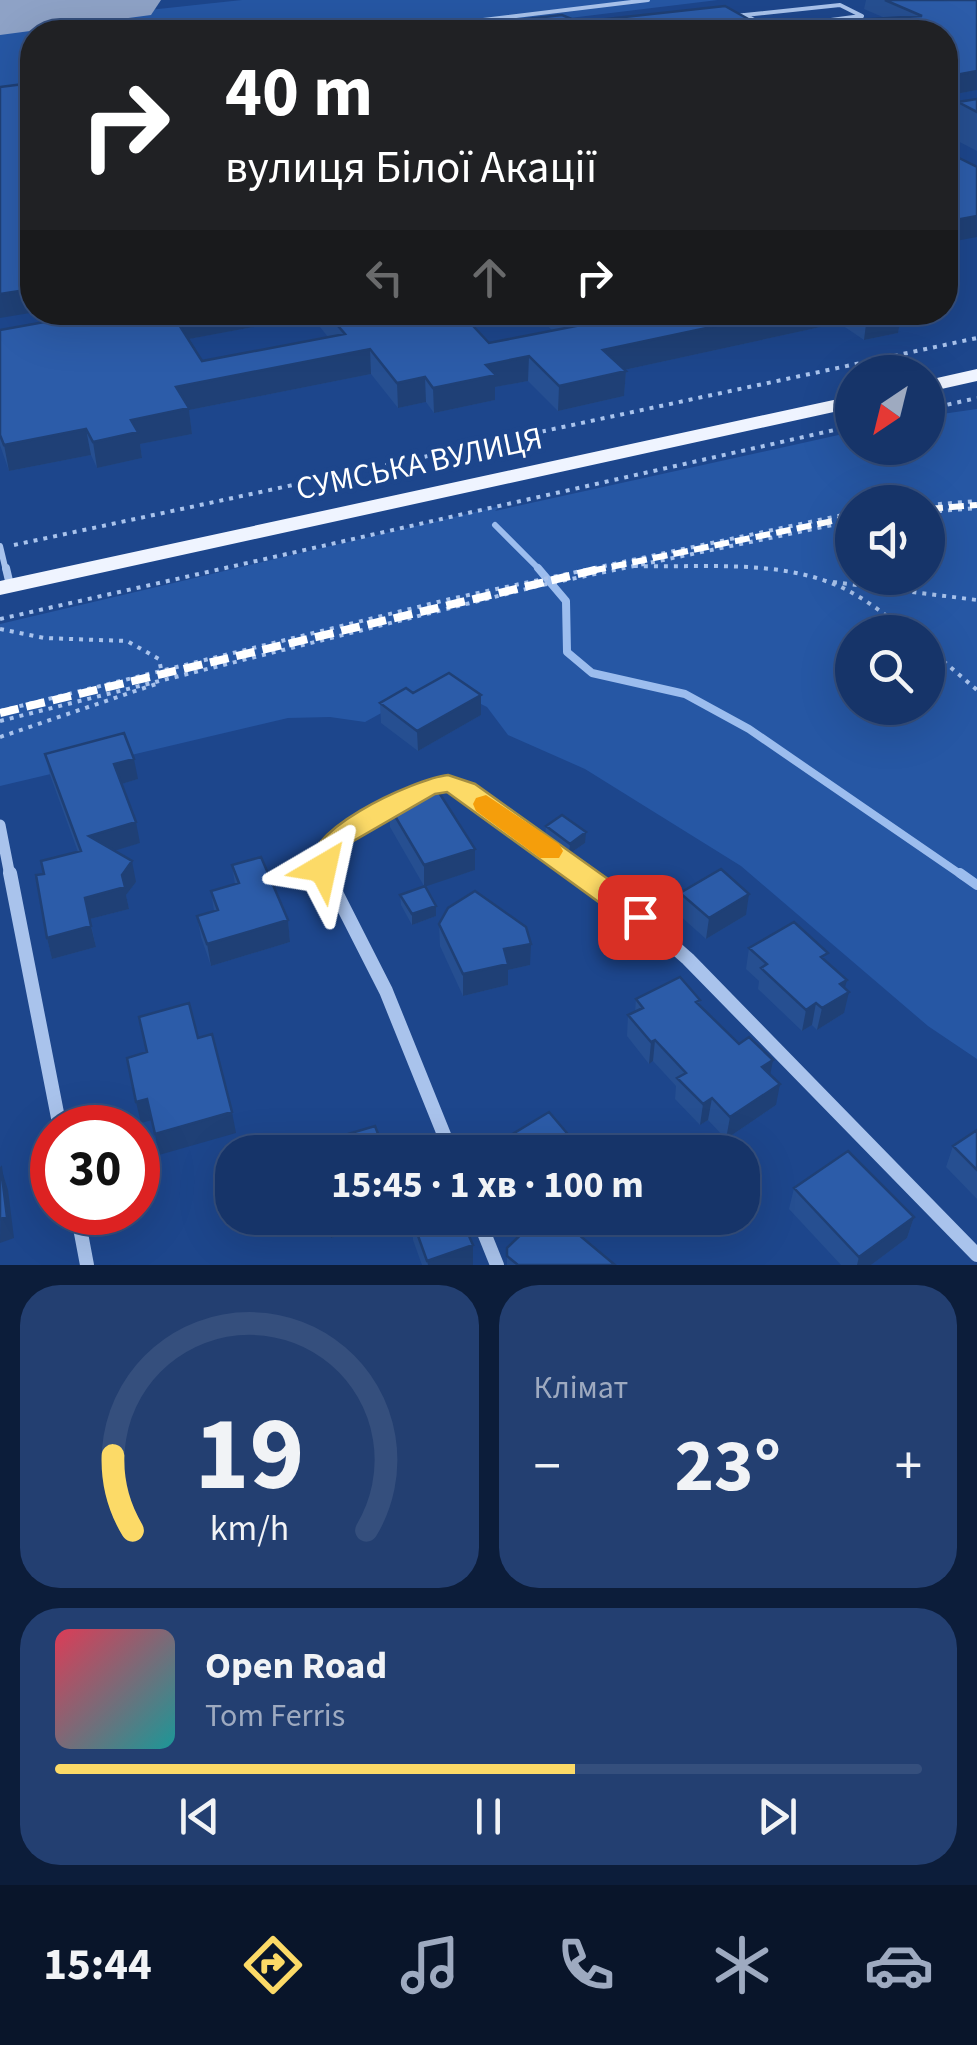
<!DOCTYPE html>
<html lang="uk">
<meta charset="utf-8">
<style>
:root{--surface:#163469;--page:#233f71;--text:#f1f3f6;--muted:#9eaac0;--line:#354f7d;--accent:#fcda67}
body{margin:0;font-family:"Source Sans 3",sans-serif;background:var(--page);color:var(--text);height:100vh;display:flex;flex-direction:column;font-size:38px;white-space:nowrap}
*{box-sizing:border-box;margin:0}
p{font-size:32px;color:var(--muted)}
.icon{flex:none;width:55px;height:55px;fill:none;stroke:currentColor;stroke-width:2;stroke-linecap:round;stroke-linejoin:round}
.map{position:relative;height:1265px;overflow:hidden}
.details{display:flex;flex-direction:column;gap:20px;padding:20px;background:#0c1d3a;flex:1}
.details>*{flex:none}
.top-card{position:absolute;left:20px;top:20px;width:938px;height:305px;border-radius:40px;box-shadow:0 10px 40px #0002,0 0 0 2px var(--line);background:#202124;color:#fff;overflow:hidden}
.needle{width:65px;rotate:215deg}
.buttons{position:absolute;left:835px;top:355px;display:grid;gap:20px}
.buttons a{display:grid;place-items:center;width:110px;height:110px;border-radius:50%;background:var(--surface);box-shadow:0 10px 40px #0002,0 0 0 2px var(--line);font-size:50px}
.speed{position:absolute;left:30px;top:1105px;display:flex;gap:20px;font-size:50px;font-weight:700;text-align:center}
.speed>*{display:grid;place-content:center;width:130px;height:130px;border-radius:50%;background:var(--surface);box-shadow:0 10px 40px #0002,0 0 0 2px var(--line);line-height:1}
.speed .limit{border:15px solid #d22;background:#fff;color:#111}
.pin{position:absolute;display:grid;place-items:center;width:85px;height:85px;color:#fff;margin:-42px;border-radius:20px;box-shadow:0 5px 15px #0006}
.me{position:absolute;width:110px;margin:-55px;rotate:36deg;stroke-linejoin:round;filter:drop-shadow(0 0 8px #0008)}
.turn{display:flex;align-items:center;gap:35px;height:210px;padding:0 40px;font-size:45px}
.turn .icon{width:130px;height:130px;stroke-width:2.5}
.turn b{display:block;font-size:70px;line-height:85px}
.lanes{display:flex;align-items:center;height:95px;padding:0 40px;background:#0003;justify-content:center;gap:50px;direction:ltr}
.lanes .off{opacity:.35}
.big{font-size:75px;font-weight:700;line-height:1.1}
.details .tile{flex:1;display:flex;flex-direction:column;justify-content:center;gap:15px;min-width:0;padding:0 35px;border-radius:40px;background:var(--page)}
.details .dial{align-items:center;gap:0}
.dial svg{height:260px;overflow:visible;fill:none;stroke:var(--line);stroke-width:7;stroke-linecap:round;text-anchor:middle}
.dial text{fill:var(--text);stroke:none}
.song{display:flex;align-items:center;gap:30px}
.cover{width:120px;height:120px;border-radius:15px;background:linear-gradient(135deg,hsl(350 70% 55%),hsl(180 70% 35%))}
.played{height:10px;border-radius:5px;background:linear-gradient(90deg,var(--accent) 60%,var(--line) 60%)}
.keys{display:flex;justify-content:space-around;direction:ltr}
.heat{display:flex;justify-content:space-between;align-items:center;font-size:55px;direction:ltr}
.details .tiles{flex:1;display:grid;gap:20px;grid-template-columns:1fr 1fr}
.tile:last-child{grid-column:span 2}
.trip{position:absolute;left:215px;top:1135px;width:545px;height:100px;border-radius:40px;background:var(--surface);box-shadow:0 10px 40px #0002,0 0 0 2px var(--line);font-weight:700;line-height:100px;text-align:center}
.menu{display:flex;height:160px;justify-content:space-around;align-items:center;background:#09152a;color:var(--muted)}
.menu .icon{width:70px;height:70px}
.menu .current{color:var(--accent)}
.menu b{font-size:45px;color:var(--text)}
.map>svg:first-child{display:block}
.green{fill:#2657a4;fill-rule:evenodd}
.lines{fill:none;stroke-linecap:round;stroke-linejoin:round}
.stream-far2{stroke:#9cbdee;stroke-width:6}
.stream-far1{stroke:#9cbdee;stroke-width:8}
.stream{stroke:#9cbdee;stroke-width:10}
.runway{fill:#8ea2c6;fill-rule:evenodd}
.path{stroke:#a9c3ec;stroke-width:4;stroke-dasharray:4 6;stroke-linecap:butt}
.lane-far2{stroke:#a9c3ec;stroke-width:4}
.lane-far1{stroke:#a9c3ec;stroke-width:6}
.lane{stroke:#a9c3ec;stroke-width:8}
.street-far1{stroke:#a9c3ec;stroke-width:11}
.street{stroke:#a9c3ec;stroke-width:14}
.primary{fill:#eff4ff;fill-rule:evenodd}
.rail-far1{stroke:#fff;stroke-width:6;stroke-dasharray:15 6;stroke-linecap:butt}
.rail{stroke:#fff;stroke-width:8;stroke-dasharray:19 8;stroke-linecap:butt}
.wall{fill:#264f91}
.shaded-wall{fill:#1f4076}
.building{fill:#2c5ca9;stroke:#1f4076;stroke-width:2.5}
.route{fill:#fcda67;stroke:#a48e43;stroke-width:2.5}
.slow{fill:#f59e0b}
.labels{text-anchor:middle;stroke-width:10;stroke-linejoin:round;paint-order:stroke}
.street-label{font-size:32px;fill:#fff;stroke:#1d468c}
</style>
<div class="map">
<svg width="977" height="1265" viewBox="0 0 977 1265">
<rect width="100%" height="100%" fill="#1d468c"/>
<path class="green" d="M242 0H718L454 32H32V85L0 89V26Z
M977 409V1059L928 1026 741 866 585 769 508 735 487 707 465 696 385 711 365 722 330 717 288 718 0 786V624L500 506 495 511 852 432V448H928V416ZM852 502H928V578H852ZM852 632H928V708H852Z"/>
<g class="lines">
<path class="stream-far2" d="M495 525 541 571"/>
<path class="stream-far1" d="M538 568 566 601 567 652 592 673 685 694 749 729 963 876"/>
<path class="stream" d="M960 873 977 885"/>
<path class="runway" d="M0 0H161L151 15 0 35Z"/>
<path class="path" d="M928 409 977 398
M928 505 977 501
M928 512 977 508
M14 545 977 338
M634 566C698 568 775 559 836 585 863 596 885 615 908 632
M833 582 977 600
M0 619 852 426
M0 629 44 638 127 641 159 659 163 679
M928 648 977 690
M0 711 450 599 852 513
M0 721 542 585 852 521
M0 737 156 684"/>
<path class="lane-far2" d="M744 15 771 28 861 16
M735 16 840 5 862 16
M383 32 648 0"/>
<path class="lane-far1" d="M0 546 6 571"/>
<path class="lane" d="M6 568 10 585"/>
<path class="street-far1" d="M0 825 10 876
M327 876 322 859 340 836 438 783 466 790 583 876"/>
<path class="street" d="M10 873 60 1128
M326 873 386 991 451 1152
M580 873 640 917 688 959 977 1255
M77 1212 87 1265
M478 1218 497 1265"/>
<path class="primary" d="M977 369V381L928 392V380Z
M852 396V408L0 595V581Z"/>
<path class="rail-far1" d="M928 509 977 505
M591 571 852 517"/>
<path class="rail" d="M0 713 603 568"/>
</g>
<path class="wall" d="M866 0H977V90L945 96V32H834L836 21 885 18 864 9Z
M977 99V151L952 138 958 102Z
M173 312H258L259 326 188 339 202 361 328 337 308 312H460L489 343 553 331 532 312H902L898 333 864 340 839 323 624 370 626 371 624 396 558 411 528 381 495 387V400L434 413 426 402 398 408 371 374 189 410 192 434 140 444 142 458 97 468 91 455 9 471 0 445V330L174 317Z
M481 695V715L418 751 381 723 380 703Z
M45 754 138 779 121 784 140 843 115 850 136 882 126 895 129 909 90 919 96 947 52 959 47 938 44 874 78 852 50 775Z
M389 806 475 849V870L425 886 436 906V916L412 925 401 905 400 895 424 886 390 827Z
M546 826 585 843 569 854 545 837Z
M232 865 288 920 290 942 211 966 201 937 197 916 214 911 211 891 235 884Z
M680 893 746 915 706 939 678 914Z
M439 924 530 965 508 970V985L463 996 440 946Z
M749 948 826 961 845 988 844 1013 817 1030 812 1025 802 1031 758 989 759 981 746 969Z
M636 999 700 1000 699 1006 770 1074 776 1105 726 1139 708 1120 700 1125 675 1099 676 1086 653 1061 649 1064 627 1036 628 1015 635 1012Z
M977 1130V1199L946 1167 953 1146Z
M794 1188 914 1217 907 1238 871 1265H841L789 1209Z
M325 1218H402V1221L354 1237 352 1231 331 1238Z
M529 1218H589V1222L575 1232 615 1265H507V1248L533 1223Z
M412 1219 473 1265H422L413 1240Z"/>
<path class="shaded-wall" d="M757 24 756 32H680Z
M977 71V90L945 96V77Z
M977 216V237L945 243V222Z
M32 289V312H36L0 318V294Z
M199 312H258L259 326 178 341 175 317Z
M782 312H841L839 323 601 375 603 350Z
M885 312H902L898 333 864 340 867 316Z
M370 349 371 374 189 410 192 434 140 444 142 458 97 468 93 442 176 387Z
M529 356 528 381 495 387V400L434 413 433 388 486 365Z
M626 371 624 396 558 411 559 386Z
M425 377 426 402 398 408 397 383Z
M86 429 91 455 9 471 4 445Z
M481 695V715L418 751 417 731Z
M134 759 138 779 118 785 114 764Z
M136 822 140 843 94 857 89 836Z
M586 832 585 843 569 854 570 844Z
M475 849V870L424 887V865Z
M132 861 136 882 126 895 129 909 90 919 85 898 122 875Z
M749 894 746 915 706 939 709 918Z
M436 906V916L412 925V914Z
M288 920 290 942 211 966 207 944Z
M91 926 96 947 52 959 47 938Z
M531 944 530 965 508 970V985L463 996V974L504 949Z
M847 980 843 995 849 992 844 1013 817 1030 822 1008 840 984Z
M816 1003 812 1025 802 1031 806 1010Z
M655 1040 653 1061 649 1064 651 1042Z
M773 1060 769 1081 762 1067Z
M780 1084 776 1105 726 1139 730 1117Z
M712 1098 708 1120 700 1125 703 1104Z
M147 1099 152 1120 141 1123 136 1102Z
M232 1112 236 1133 159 1155 155 1134Z
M1 1168 8 1190 14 1238 0 1243Z
M914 1217 907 1238 871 1265H857L859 1257Z
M329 1218H351L352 1231 331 1238Z
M352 1218H402V1221L354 1237Z
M578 1218H589V1222L566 1237 567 1225Z
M473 1245V1265H428L427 1261Z"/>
<path class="building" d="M885 0H977V71L945 77V32H851L836 21 922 16Z
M725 6 757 24 680 32H451L445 28 562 15 579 22Z
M32 83V289L0 294V87Z
M977 99V112L958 102Z
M945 151 977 167V216L945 222Z
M100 312H171L202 361 345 334 326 312H460L489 343 576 326 560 312H782L603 350 626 371 559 386 529 356 486 365 496 375 433 388 425 377 397 383 370 349 176 387 189 408 131 420 138 432 93 442 86 429 4 445 0 435V330Z
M174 312H199L175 317Z
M862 312H885L867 316Z
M449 673 481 695 417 731 380 703 406 688 413 693Z
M124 733 134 759 114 764 136 822 89 836 132 861 122 875 125 887 85 898 91 926 47 938 36 875 44 874 41 861 81 851 45 754Z
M438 791 475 849 424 865 389 806Z
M562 815 586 832 570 844 546 826Z
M261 857 288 920 207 944 197 916 218 910 211 891 239 883 232 865Z
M721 869 749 894 709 918 680 893Z
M425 886 436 906 412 914 400 895Z
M475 891 526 927 531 944 504 949 508 964 463 974 439 924 448 908Z
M794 922 828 953 821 957 847 980 840 984 849 992 822 1008 816 1003 806 1010 761 968 767 964 749 948Z
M680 977 700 1000 696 1002 739 1044 749 1037 773 1060 762 1067 780 1084 730 1117 712 1098 703 1104 677 1078 686 1073 655 1040 651 1042 628 1015 643 1008 636 999Z
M189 1003 198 1038 212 1034 232 1112 155 1134 147 1099 136 1102 127 1058 147 1052 139 1017Z
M549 1112 583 1152H503L496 1144Z
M375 1126 385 1152H309L307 1146Z
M977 1130V1170L953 1146Z
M848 1151 914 1217 859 1257 794 1188Z
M1 1168 7 1217 0 1219V1169Z
M417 1218H461L473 1245 427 1261 412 1219Z
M538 1218H578L567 1225 615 1265H518L507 1256V1248Z"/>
<path class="route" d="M448 775 475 784 650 909 654 917 650 924 640 927 629 924 447 792 435 794 350 843 339 854 332 876H313C289 834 417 778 448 775Z"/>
<path class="slow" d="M486 795 559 844 563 851 559 858H540L476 811 473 804 476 798Z"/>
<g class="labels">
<g class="street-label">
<text transform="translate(419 463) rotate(-12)" y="11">СУМСЬКА ВУЛИЦЯ</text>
</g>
</g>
</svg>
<div class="buttons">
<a><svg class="needle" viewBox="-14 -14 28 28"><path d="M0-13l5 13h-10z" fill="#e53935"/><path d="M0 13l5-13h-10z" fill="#9eaac0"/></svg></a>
<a><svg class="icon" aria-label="sound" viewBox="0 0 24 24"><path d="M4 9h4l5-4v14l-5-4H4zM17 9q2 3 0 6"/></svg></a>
<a><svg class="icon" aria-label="search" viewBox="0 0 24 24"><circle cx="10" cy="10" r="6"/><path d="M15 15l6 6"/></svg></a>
</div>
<div class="speed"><div class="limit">30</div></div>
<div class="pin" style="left:640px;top:917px;background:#d93025"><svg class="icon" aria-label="arrive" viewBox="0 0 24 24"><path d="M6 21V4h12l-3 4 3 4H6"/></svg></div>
<svg class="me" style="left:323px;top:868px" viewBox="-20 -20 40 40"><path d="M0-17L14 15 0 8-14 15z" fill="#fcda67" stroke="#fff" stroke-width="4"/></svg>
<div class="trip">15:45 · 1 хв · 100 m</div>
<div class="top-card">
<div class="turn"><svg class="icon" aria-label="right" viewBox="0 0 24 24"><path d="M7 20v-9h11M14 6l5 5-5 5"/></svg><div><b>40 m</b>вулиця Білої Акації</div></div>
<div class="lanes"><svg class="icon off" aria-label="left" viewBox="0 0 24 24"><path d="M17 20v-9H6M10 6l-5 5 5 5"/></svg><svg class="icon off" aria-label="ahead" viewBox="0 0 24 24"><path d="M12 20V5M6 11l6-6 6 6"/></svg><svg class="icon" aria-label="right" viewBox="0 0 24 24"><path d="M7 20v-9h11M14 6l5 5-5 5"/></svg></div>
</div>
</div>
<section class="details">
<div class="tiles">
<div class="tile dial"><svg viewBox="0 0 100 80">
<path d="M14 69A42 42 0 1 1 86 69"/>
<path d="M14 69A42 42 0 0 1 8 46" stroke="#fcda67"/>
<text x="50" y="56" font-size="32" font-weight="700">19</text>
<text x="50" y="72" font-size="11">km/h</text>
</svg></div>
<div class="tile"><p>Клімат</p>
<div class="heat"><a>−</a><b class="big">23°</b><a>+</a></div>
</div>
<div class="tile">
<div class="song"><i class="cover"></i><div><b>Open Road</b><p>Tom Ferris</p></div></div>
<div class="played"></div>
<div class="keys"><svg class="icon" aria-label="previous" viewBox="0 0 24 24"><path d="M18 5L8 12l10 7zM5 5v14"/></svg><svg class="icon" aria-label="pause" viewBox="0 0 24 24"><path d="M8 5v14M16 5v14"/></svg><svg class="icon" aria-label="next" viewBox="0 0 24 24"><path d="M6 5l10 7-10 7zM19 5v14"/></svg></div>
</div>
</div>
</section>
<nav class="menu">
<b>15:44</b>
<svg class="icon current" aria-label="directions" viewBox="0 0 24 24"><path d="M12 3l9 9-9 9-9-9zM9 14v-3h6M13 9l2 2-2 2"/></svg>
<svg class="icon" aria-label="music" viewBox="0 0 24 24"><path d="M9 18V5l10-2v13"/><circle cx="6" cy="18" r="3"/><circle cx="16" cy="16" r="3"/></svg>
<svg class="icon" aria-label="phone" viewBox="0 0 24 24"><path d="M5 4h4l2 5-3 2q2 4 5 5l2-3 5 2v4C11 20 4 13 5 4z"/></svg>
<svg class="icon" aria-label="climate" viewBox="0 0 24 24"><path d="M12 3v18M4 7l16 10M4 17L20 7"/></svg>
<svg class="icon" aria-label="car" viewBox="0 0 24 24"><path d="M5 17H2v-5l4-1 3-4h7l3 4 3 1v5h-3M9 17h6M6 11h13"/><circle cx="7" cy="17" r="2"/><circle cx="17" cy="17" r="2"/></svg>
</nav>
